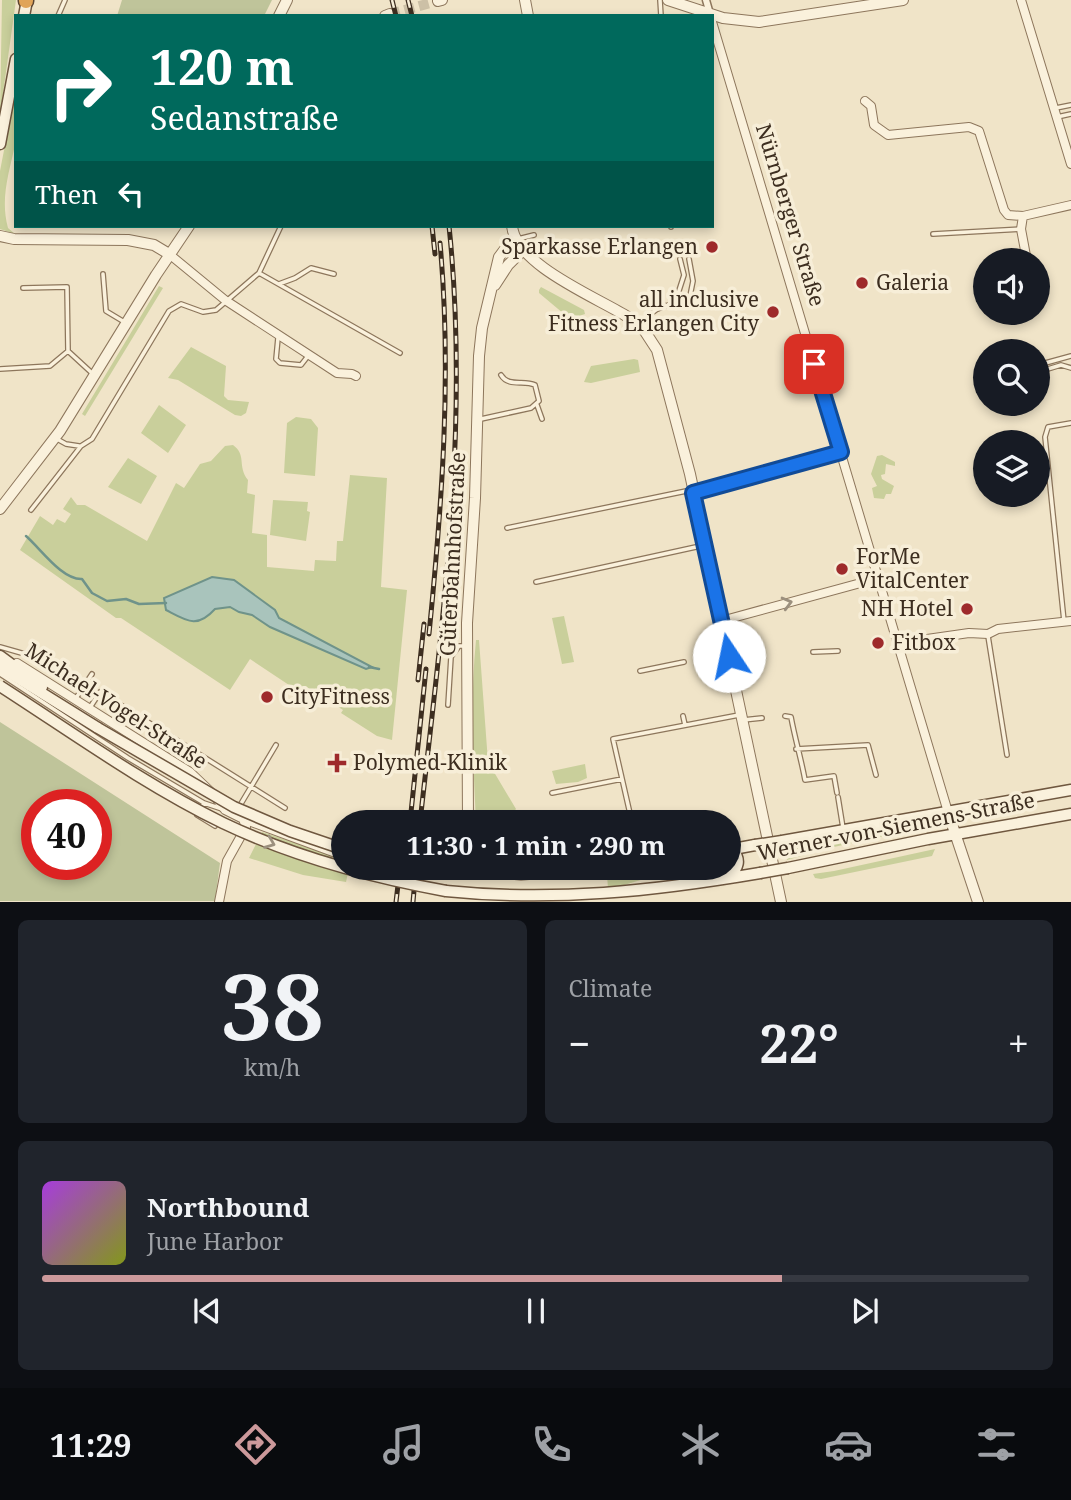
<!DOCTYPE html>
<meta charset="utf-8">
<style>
:root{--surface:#171b24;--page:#20242c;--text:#f1f3f6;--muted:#9ea1a6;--line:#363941;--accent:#cc999b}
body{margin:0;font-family:"Noto Serif",serif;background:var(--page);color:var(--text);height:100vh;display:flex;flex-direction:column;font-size:26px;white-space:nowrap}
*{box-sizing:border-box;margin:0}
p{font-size:23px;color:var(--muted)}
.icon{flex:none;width:38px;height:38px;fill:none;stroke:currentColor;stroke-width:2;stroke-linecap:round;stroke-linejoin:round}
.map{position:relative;height:902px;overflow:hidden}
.sheet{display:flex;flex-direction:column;gap:18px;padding:18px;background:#0d0f14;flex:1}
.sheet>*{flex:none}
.hud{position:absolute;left:14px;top:14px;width:700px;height:214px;border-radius:0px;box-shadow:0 4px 10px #0003;background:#00695c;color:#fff;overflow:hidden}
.buttons{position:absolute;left:973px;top:248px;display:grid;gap:14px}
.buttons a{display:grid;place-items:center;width:77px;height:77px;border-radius:50%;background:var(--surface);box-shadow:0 4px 10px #0003;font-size:35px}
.speed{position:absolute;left:21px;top:789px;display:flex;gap:14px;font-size:35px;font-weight:700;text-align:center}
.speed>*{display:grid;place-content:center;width:91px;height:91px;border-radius:50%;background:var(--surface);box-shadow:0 4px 10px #0003;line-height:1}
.speed .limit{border:10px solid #d22;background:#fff;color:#111}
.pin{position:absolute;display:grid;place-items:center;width:60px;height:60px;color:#fff;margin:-30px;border-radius:14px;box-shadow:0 4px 10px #0006}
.me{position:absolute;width:77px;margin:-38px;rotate:349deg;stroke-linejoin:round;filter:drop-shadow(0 0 5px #0008)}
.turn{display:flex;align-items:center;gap:24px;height:147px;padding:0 21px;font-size:32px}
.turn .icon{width:91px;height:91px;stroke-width:2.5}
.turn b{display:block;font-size:49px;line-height:60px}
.then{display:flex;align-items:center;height:66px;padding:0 21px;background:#0003;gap:14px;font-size:26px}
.big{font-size:52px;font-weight:700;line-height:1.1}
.sheet .tile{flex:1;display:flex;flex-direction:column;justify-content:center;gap:10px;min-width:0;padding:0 24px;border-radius:10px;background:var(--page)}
.sheet .dial{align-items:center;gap:0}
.dial b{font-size:91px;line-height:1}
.song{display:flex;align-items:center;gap:21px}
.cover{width:84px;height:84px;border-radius:10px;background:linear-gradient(135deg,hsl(280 70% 55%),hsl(70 70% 35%))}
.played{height:7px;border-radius:4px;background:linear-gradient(90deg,var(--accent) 75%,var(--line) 75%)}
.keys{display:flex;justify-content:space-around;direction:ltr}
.heat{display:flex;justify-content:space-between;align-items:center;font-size:38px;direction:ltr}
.sheet .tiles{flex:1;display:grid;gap:18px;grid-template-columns:1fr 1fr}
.tile:last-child{grid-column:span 2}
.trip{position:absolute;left:331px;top:810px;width:410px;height:70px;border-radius:35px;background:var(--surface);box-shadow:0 4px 10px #0003;font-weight:700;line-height:70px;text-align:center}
.menu{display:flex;height:112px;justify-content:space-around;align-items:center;background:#090b0e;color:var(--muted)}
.menu .icon{width:49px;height:49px}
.menu .active{color:var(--accent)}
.menu b{font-size:32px;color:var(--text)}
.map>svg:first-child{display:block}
.green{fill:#c9cf9b}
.cemetery{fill:#bfc49a;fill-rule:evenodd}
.water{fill:#a9c4bc;stroke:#6f938a;stroke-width:2}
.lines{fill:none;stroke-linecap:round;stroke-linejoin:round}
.stream{stroke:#6f938a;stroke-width:2.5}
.tertiary-tunnel{stroke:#ccc0a6;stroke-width:10;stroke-dasharray:10 5;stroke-linecap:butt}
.service-casing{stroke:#8d765c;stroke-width:6}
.pedestrian-casing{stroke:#8d765c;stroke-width:9}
.minor-casing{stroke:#8d765c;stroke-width:10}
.tertiary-casing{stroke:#8d765c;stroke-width:12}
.secondary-casing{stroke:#6f573f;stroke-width:13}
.motorway-casing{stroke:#5b4430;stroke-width:17}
.service{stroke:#faf1dc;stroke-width:3.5}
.pedestrian{stroke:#faf1dc;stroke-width:6}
.minor{stroke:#faf1dc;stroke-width:8}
.tertiary{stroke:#faf1dc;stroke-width:10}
.secondary{stroke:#faf1dc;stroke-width:10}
.motorway{stroke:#e0a458;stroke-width:14}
.rail-casing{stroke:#3d2e20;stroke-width:5}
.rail{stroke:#f7eed8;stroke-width:2.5;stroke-dasharray:8;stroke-linecap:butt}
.secondary-bridge-casing{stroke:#6f573f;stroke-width:13;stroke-linecap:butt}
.secondary-bridge{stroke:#faf1dc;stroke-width:10}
.oneway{stroke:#9c907e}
.route-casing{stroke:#114b97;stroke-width:18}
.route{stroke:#1a73e8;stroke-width:12}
.poi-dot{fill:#9e2a2b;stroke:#f7eed8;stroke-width:2.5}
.labels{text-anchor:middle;stroke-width:7;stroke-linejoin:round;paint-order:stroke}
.street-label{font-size:21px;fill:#3d2e20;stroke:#f7eed8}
.poi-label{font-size:21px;fill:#3d2e20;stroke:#f7eed8;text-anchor:start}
</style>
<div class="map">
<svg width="1071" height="902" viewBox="0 0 1071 902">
<rect width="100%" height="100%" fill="#f0e4c8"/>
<path class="green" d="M2 0H16L0 115Z
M16 88C16 107 19 127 15 145 9 173 0 199 8 228L15 234 0 229V171Z
M159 286 163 288 85 416 82 414Z
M541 287 584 310 585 314 570 319 539 293V290Z
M191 347 226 366 224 396 228 400 249 402 246 413 241 416 235 415 178 380 168 378Z
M634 359 638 360 640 372 591 383 584 382 591 366Z
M159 405 186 425 168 453 141 433Z
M296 417 311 419 318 428 315 476 284 473 287 423Z
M233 445C247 455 237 466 248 480L247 493 255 495 252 533 267 535V567L314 571 315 560 336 561 337 541H343L350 475 387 478 381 587 407 590 392 740 377 736 341 713 343 710 305 686 301 693 250 659 230 690 121 618H116L20 550 40 516 53 525 57 519 65 523 71 514 63 509 71 497 77 505H85L147 541 176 483 184 488 200 464 211 461 225 446Z
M882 455 895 462V466L886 464 885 474 881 475 882 479 894 486 891 494H886L884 499 874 498 872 488 877 486 871 474 877 456Z
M128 458 157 476 141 504 108 487Z
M273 500 308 502 307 511 310 512 306 541 270 535Z
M564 616 574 662 562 664 552 618Z
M476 640H479L488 762 516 809 512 814 520 822H476C473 761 470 701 476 640Z
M585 764 587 778 578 782 556 784 552 771Z
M925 822 927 827 829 848 787 860 784 847Z
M262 832 343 858V868H349L346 882 303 875 249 858Z
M935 849 932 856 821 879 815 878 813 874 834 871Z
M664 868H714L644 879 621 886 608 888 607 876Z"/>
<path class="cemetery" d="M122 0H272L264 16H117Z
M0 722 220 863 215 901H0ZM37 805H96V864H37Z"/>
<path class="water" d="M212 577 234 580 275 610 279 618 372 667 366 669 270 627 252 615 239 612 230 607 215 609C197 629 187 621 166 610L164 598Z"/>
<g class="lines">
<path class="stream" d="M26 536C41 549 62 580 82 579L92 593 107 601 126 599 139 604 166 603
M369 667 379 669
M500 821 501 822"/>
<path class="tertiary-tunnel" d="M390 14 438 1"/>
<g class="service-casing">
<path id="service" d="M660 0 661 16
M58 16 65 0
M1056 108 1071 105
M1057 117 1071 114
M671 226V227
M933 234 1021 229
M518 239 534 235
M259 273 400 353
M103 274 106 311 126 323
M279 284 295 278 311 268 334 274
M23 288 67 287 68 351 93 374
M675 303 684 275 680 259
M643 325C658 298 672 311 690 296L693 281 689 259
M278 338 276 359 280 363 301 365 308 356
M1038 365 1071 356
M0 369 50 366 68 351
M1038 372 1061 365 1071 368
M537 405 542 419
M481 419 531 408 539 401 535 385C524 379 509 388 501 375
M57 439 66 444 79 446
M31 510 81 446 92 439 169 311 181 304 203 312 216 310 259 273 281 226
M507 528 691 490
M536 582 705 545
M1064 621 1045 437 1048 427 1071 423
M988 636 1007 755
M0 647 46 660
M813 652 838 651
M640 671 684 662
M0 674 128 758 204 803
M76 698 92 674
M448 705 451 657 459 646H465
M89 709 100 692 285 808
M683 716 685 725
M785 716 791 717C795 739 801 758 805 780L834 776 837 793
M743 720 762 718
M796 749 868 745 876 775
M552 793 622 779
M838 797 843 828
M239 807 276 745
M200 810 204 803 222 809
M197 815 215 826
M610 822 631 818 613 739 739 715"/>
</g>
<g class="pedestrian-casing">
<path id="pedestrian" d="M706 0 710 14"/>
</g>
<g class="minor-casing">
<path id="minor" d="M1021 0 1071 164
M712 22 948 812
M865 101 871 106 874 125 888 135 969 127 979 131 1004 210 1008 215 1023 216 1071 205
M1023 216 1021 229 1027 261
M169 254 225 300 337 373 352 374 356 376
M693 493 841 452
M721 621 879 578
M899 643 969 633 988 634 998 629 1071 621
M17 663 190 772 210 791
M218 801 225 810 243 819 246 827 227 861 219 902
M243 819 333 852"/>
</g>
<g class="tertiary-casing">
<path id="tertiary" d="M525 0 528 16
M668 0 723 18 759 22 903 0
M438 1 442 0
M279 16 287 0
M385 16 390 14
M512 226C516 265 596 297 628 317L642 327 657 350 690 474 781 902
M0 236 14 239 128 240 154 245 169 254
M495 285 508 265 522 251
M0 509 60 431 156 275 189 226
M948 812 978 902
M468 822 467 623 475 498 479 356 482 328 499 257 508 245 516 240"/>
</g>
<g class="secondary-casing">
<path id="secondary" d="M24 16 27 0
M0 144 16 59
M0 656 42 687
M0 667 98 728
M782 841 1071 790
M728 850 755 845
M434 868 521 874 615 868
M788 868 928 839 1071 814
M729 878C738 868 742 860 732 849
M446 891C554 902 654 891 760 873"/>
</g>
<g class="motorway-casing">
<path id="motorway" d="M26 1V0"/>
</g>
<use href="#service" class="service"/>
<use href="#pedestrian" class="pedestrian"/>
<use href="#minor" class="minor"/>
<use href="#tertiary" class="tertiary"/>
<use href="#secondary" class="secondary"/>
<use href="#motorway" class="motorway"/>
<g class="rail-casing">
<path id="rail" d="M392 0 396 16
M408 0 412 16
M432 226 435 254
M429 634C442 504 452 374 440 243
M418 680 424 624
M410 822 426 669
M420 822C442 625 470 425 449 226
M396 902 400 868
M413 902 416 868"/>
</g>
<use href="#rail" class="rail"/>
<g class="secondary-bridge-casing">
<path id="secondary-bridge" d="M0 686C73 733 145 785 223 823 294 857 369 877 446 891
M98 728 234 807 290 831 343 849
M755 845 782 841
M760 873 788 868"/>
</g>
<use href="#secondary-bridge" class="secondary-bridge"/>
</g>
<defs><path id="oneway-chevron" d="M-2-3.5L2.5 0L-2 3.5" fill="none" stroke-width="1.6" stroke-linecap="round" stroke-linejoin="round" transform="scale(1.75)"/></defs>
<g class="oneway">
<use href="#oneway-chevron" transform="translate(787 603) rotate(-15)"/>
<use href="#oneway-chevron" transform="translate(270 843) rotate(22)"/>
</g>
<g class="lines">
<g class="route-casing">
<path id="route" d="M729 656 693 493 841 452 814 364"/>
</g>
<use href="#route" class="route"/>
</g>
<g class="poi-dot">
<circle cx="712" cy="247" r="7"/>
<circle cx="862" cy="283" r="7"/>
<circle cx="773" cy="312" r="7"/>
<circle cx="842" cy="569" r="7"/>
<circle cx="967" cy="609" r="7"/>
<circle cx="878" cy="643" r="7"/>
<circle cx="267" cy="697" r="7"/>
<path d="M333.5 752.5h7v7h7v7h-7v7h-7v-7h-7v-7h7z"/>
</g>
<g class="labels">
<g class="street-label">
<text transform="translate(790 215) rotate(73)" y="7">Nürnberger Straße</text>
<text transform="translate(453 554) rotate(-87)" y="7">Güterbahnhofstraße</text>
<text transform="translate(116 706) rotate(33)" y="7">Michael-Vogel-Straße</text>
<text transform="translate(896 827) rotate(-11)" y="7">Werner-von-Siemens-Straße</text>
</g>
<g class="poi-label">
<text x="698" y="254" text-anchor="end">Sparkasse Erlangen</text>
<text x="876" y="290">Galeria</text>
<text x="759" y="307" text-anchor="end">all inclusive<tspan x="759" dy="24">Fitness Erlangen City</tspan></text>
<text x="856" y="564">ForMe<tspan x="856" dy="24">VitalCenter</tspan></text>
<text x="953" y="616" text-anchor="end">NH Hotel</text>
<text x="892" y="650">Fitbox</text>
<text x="281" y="704">CityFitness</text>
<text x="353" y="770">Polymed-Klinik</text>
</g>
</g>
</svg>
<div class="buttons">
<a><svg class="icon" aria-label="sound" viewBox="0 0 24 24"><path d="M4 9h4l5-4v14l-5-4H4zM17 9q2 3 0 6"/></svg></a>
<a><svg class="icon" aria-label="search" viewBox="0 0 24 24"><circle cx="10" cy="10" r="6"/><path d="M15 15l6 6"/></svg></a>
<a><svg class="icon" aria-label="layers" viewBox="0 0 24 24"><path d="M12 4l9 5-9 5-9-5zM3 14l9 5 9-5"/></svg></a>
</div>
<div class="speed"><div class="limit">40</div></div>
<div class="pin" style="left:814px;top:364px;background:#d93025"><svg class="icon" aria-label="arrive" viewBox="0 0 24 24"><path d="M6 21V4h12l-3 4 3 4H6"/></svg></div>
<svg class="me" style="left:729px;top:656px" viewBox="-20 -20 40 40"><circle r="19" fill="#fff"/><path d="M0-13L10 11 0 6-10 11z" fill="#1a73e8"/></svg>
<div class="trip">11:30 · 1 min · 290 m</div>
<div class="hud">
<div class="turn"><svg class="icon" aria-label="right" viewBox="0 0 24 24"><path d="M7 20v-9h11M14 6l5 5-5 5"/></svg><div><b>120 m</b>Sedanstraße</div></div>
<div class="then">Then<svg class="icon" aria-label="left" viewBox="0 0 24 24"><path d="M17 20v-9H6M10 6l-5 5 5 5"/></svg></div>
</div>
</div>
<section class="sheet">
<div class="tiles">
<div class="tile dial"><b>38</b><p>km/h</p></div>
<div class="tile"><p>Climate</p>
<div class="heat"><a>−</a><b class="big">22°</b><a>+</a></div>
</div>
<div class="tile">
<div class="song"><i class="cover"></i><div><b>Northbound</b><p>June Harbor</p></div></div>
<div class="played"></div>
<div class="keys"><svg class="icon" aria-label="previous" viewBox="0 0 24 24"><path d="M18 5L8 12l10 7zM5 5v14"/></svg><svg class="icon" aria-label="pause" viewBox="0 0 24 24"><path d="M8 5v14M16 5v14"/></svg><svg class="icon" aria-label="next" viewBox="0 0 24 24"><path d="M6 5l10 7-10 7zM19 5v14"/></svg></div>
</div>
</div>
</section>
<nav class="menu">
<b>11:29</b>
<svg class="icon active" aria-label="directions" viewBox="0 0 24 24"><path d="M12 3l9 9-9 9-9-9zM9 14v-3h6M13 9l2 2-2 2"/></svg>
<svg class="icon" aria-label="music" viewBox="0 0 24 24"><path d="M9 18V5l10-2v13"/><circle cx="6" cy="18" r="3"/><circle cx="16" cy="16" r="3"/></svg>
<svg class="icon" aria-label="phone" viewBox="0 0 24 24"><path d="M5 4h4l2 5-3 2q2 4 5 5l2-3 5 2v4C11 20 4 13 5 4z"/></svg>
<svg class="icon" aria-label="climate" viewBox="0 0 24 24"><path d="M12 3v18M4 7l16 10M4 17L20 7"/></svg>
<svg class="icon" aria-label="car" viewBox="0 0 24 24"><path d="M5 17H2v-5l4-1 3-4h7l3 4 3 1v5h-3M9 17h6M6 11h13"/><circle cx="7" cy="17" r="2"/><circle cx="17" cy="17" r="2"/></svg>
<svg class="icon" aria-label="filters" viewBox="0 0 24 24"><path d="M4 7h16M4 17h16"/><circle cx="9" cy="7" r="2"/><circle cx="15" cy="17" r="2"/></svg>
</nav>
